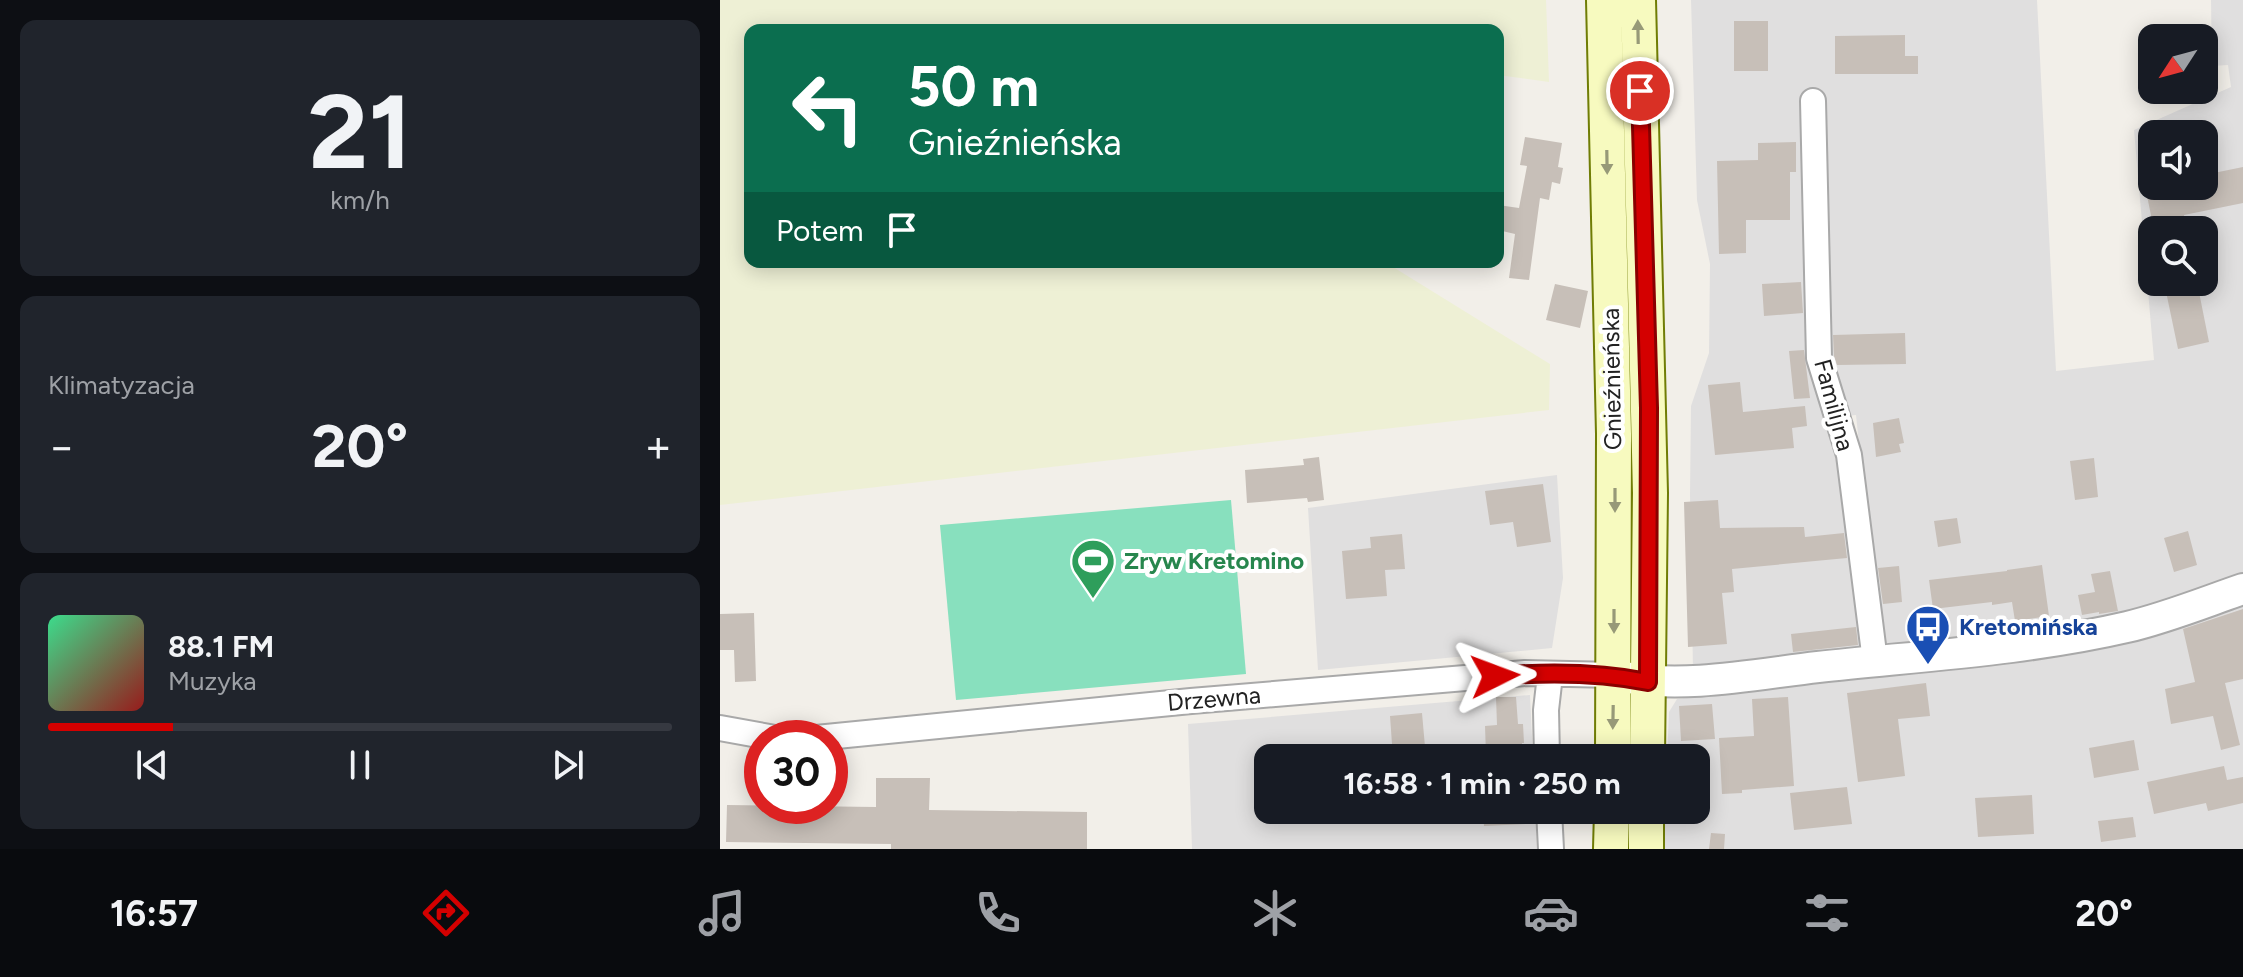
<!DOCTYPE html>
<html lang="pl">
<meta charset="utf-8">
<style>
:root{--surface:#171b24;--page:#20242c;--text:#f1f3f6;--muted:#9ea1a6;--line:#363941;--accent:#d40000}
body{margin:0;font-family:Figtree,sans-serif;background:var(--page);color:var(--text);height:100vh;display:flex;flex-direction:column;font-size:30px;white-space:nowrap}
*{box-sizing:border-box;margin:0}
p{font-size:26px;color:var(--muted)}
.icon{flex:none;width:44px;height:44px;fill:none;stroke:currentColor;stroke-width:2;stroke-linecap:round;stroke-linejoin:round}
.map{position:relative;flex:1;overflow:hidden}
.side{display:flex;flex-direction:column;gap:20px;padding:20px;background:#0d0f14;width:720px}
.side>*{flex:none}
.guide{position:absolute;left:24px;top:24px;width:760px;height:244px;border-radius:16px;box-shadow:0 4px 20px #0003;background:#0b6e4f;color:#fff;overflow:hidden}
.needle{width:52px;rotate:234deg}
.buttons{position:absolute;left:1418px;top:24px;display:grid;gap:16px}
.buttons a{display:grid;place-items:center;width:80px;height:80px;border-radius:16px;background:var(--surface);box-shadow:0 4px 20px #0003;font-size:40px}
.speed{position:absolute;left:24px;top:720px;display:flex;gap:16px;font-size:40px;font-weight:700;text-align:center}
.speed>*{display:grid;place-content:center;width:104px;height:104px;border-radius:50%;background:var(--surface);box-shadow:0 4px 20px #0003;line-height:1}
.speed .limit{border:12px solid #d22;background:#fff;color:#111}
.pin{position:absolute;display:grid;place-items:center;width:68px;height:68px;color:#fff;margin:-34px;border:4px solid #fff;border-radius:50%;box-shadow:0 2px 8px #0007}
.me{position:absolute;width:88px;margin:-44px;rotate:87deg;stroke-linejoin:round;filter:drop-shadow(0 0 6px #0008)}
.turn{display:flex;align-items:center;gap:28px;height:168px;padding:0 32px;font-size:36px}
.turn .icon{width:104px;height:104px;stroke-width:2.5}
.turn b{display:block;font-size:56px;line-height:68px}
.then{display:flex;align-items:center;height:76px;padding:0 32px;background:#0003;gap:16px;font-size:30px}
.big{font-size:60px;font-weight:700;line-height:1.1}
.side .tile{flex:1;display:flex;flex-direction:column;justify-content:center;gap:12px;min-width:0;padding:0 28px;border-radius:16px;background:var(--page)}
.side .dial{align-items:center;gap:0}
.dial b{font-size:104px;line-height:1}
.song{display:flex;align-items:center;gap:24px}
.cover{width:96px;height:96px;border-radius:12px;background:linear-gradient(135deg,hsl(150 70% 55%),hsl(0 70% 35%))}
.played{height:8px;border-radius:4px;background:linear-gradient(90deg,var(--accent) 20%,var(--line) 20%)}
.keys{display:flex;justify-content:space-around;direction:ltr}
.heat{display:flex;justify-content:space-between;align-items:center;font-size:44px;direction:ltr}
.trip{position:absolute;left:534px;top:744px;width:456px;height:80px;border-radius:16px;background:var(--surface);box-shadow:0 4px 20px #0003;font-weight:700;line-height:80px;text-align:center}
.tabs{display:flex;height:128px;justify-content:space-around;align-items:center;background:#090b0e;color:var(--muted)}
.tabs .icon{width:56px;height:56px}
.tabs .current{color:var(--accent)}
.tabs b{font-size:36px;color:var(--text)}
main{display:flex;flex:1;min-height:0}
.map>svg:first-child{display:block}
.residential{fill:#e0dfdf;fill-rule:evenodd}
.farmland{fill:#eef0d5}
.pitch{fill:#88e0be}
.building{fill:#c7bfb8}
.lines{fill:none;stroke-linecap:round;stroke-linejoin:round}
.minor-casing{stroke:#a9a9a9;stroke-width:28}
.tertiary-casing{stroke:#a9a9a9;stroke-width:34}
.secondary-casing{stroke:#707d05;stroke-width:38}
.minor{stroke:#fff;stroke-width:24}
.tertiary{stroke:#fff;stroke-width:30}
.secondary{stroke:#f7fabf;stroke-width:34}
.oneway{fill:#979978}
.route-casing{stroke:#8a0000;stroke-width:20}
.route{stroke:#d40000;stroke-width:14}
.labels{text-anchor:middle;stroke-width:8;stroke-linejoin:round;paint-order:stroke}
.street-label{font-size:24px;fill:#222;stroke:#fff}
.leisure-label{font-size:24px;font-weight:bold;fill:#27864d;stroke:#fff;text-anchor:start}
.transit-label{font-size:24px;font-weight:bold;fill:#164399;stroke:#fff;text-anchor:start}
</style>
<main>
<section class="side">
<div class="tile dial"><b>21</b><p>km/h</p></div>
<div class="tile"><p>Klimatyzacja</p>
<div class="heat"><a>−</a><b class="big">20°</b><a>+</a></div>
</div>
<div class="tile">
<div class="song"><i class="cover"></i><div><b>88.1 FM</b><p>Muzyka</p></div></div>
<div class="played"></div>
<div class="keys"><svg class="icon" aria-label="previous" viewBox="0 0 24 24"><path d="M18 5L8 12l10 7zM5 5v14"/></svg><svg class="icon" aria-label="pause" viewBox="0 0 24 24"><path d="M8 5v14M16 5v14"/></svg><svg class="icon" aria-label="next" viewBox="0 0 24 24"><path d="M6 5l10 7-10 7zM19 5v14"/></svg></div>
</div>
</section>
<div class="map">
<svg width="1523" height="849" viewBox="0 0 1523 849">
<rect width="100%" height="100%" fill="#f2efe9"/>
<path class="residential" d="M971 0H1317L1336 371 1434 360 1414 130 1511 87 1508 65 1492 66 1491 0H1523V574L1448 603 1372 622 1160 645 1136 415 1125 416 1104 355 1101 90 1086 89 1084 206 1090 321V358L1129 480 1144 649 1059 657 973 671 970 495 971 406 989 353 990 264 977 200ZM1432 134H1484V186H1432ZM1432 230H1484V282H1432Z
M837 475 843 578 832 648 598 670 588 508Z
M1523 604V849H942L944 810H976V758H947L949 712 957 699 1436 634Z
M810 695 813 758H548V810H815L817 849H472L468 724Z"/>
<path class="farmland" d="M0 0H826L829 82 778 75V30H30V262H665L830 364 829 410 0 505Z"/>
<path class="pitch" d="M511 500 526 674 236 700 220 525Z"/>
<path class="building" d="M1014 21H1048V71H1014Z
M1185 35V56H1198V74H1115V36Z
M805 137 842 143 838 167 843 168 840 184 832 182 829 200 820 198 809 280 789 278 795 234 778 230V205L799 208 807 166 800 165Z
M1076 142V172H1070V220H1026V253L999 254 997 161 1038 160V143Z
M1523 167V203L1464 215 1467 230H1434L1425 186H1484V175Z
M1081 282 1083 313 1044 316 1042 284Z
M1444 282H1477L1489 342 1458 349Z
M835 284 868 291 860 328 826 320Z
M1185 333 1186 364 1117 365 1114 356 1113 335Z
M1084 350 1090 398 1074 399 1069 351Z
M1020 382 1023 412 1085 406 1087 426 1072 428 1074 448 995 455 988 385Z
M1179 418 1184 443 1179 444 1181 452 1156 457 1153 423Z
M599 457 604 500 588 502 587 498 527 503 525 470 584 465 583 459Z
M1374 458 1378 497 1355 500 1350 461Z
M823 484 831 542 797 547 793 522 770 525 765 491Z
M998 500 1000 528 1084 527 1085 537 1124 533 1127 558 1012 569 1014 592 1002 593 1007 644 968 647 964 502Z
M1237 518 1241 543 1218 547 1214 521Z
M1468 531 1477 565 1454 572 1444 538Z
M682 534 685 569 665 570 667 596 626 599 622 551 651 548 650 537Z
M1322 565 1329 616 1295 621 1292 602 1272 605V602L1213 609 1209 580 1287 571V570Z
M1179 566 1182 602 1163 604 1158 568Z
M1390 571 1398 611 1379 614V612L1362 615 1358 595 1375 592 1371 574Z
M1523 609V679L1505 683 1520 745 1501 750 1493 716 1451 724 1445 689 1475 682 1463 629Z
M34 613 36 681 15 682 14 650H0V614Z
M1136 627 1138 645 1073 652 1071 634Z
M1206 683 1210 716 1178 719 1185 776 1138 782 1127 693Z
M776 697H796L798 724H803L804 743H802V753L766 755 765 726 777 725Z
M1068 697 1074 786 1022 790V793L1002 794 999 738 1034 736 1032 699Z
M992 704 995 739 961 741 959 706Z
M702 713 706 758H673L670 716Z
M1414 740 1419 770 1374 778 1369 748Z
M1504 766 1507 780 1523 777V803L1488 811 1486 803 1434 814 1427 782Z
M156 778H210L209 810 367 812V849H171V844L6 842 7 805 156 807Z
M1127 787 1132 824 1074 830 1070 793Z
M1312 795 1314 834 1258 837 1255 798Z
M763 810H806V824L764 826Z
M1413 817 1416 837 1381 842 1378 821Z
M991 833 1005 834 1004 849H989Z"/>
<g class="lines">
<g class="minor-casing">
<path id="minor" d="M1093 101 1099 358 1129 455 1155 661
M0 728 55 738
M96 738 471 701 805 673 894 675
M827 758 826 710 830 675
M829 810 831 849"/>
</g>
<g class="tertiary-casing">
<path id="tertiary" d="M904 677C963 689 1037 674 1098 667 1199 656 1308 650 1407 627 1446 618 1485 602 1523 589"/>
</g>
<g class="secondary-casing">
<path id="secondary" d="M884 0 894 434 893 758
M918 0 930 493 927 758
M891 849 892 810
M926 849V810"/>
</g>
<use href="#minor" class="minor"/>
<use href="#tertiary" class="tertiary"/>
<use href="#secondary" class="secondary"/>
</g>
<defs><path id="oneway-solid" d="M-6-.8H1V-3.2L6.5 0L1 3.2V.8H-6Z" transform="scale(2)"/></defs>
<g class="oneway">
<use href="#oneway-solid" transform="translate(918 32) rotate(-91)"/>
<use href="#oneway-solid" transform="translate(887 162) rotate(89)"/>
<use href="#oneway-solid" transform="translate(895 500) rotate(90)"/>
<use href="#oneway-solid" transform="translate(894 621) rotate(90)"/>
<use href="#oneway-solid" transform="translate(893 717) rotate(91)"/>
</g>
<g class="lines">
<g class="route-casing">
<path id="route" d="M775 676C825 672 879 672 928 682L929 408 920 91"/>
</g>
<use href="#route" class="route"/>
</g>
<defs>
<g id="stadium-pin" transform="scale(2.3)"><path d="M0 17L-7.5 6A9.5 9.5 0 1 1 7.5 6Z" fill="#2e9e5b" stroke="#fff"/><path d="M0-5a6.5 5 0 1 0 0 10a6.5 5 0 1 0 0-10ZM-3.5-1.8h7v3.6h-7Z" fill="#fff"/></g>
<g id="bus-pin" transform="scale(2.3)"><path d="M0 17L-7.5 6A9.5 9.5 0 1 1 7.5 6Z" fill="#1a4fb4" stroke="#fff"/><path d="M-5-6H5V4H4V6H2V4H-2V6H-4V4H-5ZM-3.5-4V0h7V-4ZM-3.5 1.2v1.5H-2V1.2ZM2 1.2v1.5H3.5V1.2Z" fill="#fff"/></g>
</defs>
<g fill-rule="evenodd">
<use href="#stadium-pin" x="373" y="561"/>
<use href="#bus-pin" x="1208" y="627"/>
</g>
<g class="labels">
<g class="street-label">
<text transform="translate(892 379) rotate(-91)" y="8">Gnieźnieńska</text>
<text transform="translate(1114 405) rotate(75)" y="8">Familijna</text>
<text transform="translate(494 699) rotate(-5)" y="8">Drzewna</text>
</g>
<g class="leisure-label">
<text x="404" y="569">Zryw Kretomino</text>
</g>
<g class="transit-label">
<text x="1239" y="635">Kretomińska</text>
</g>
</g>
</svg>
<div class="buttons">
<a><svg class="needle" viewBox="-14 -14 28 28"><path d="M0-13l5 13h-10z" fill="#e53935"/><path d="M0 13l5-13h-10z" fill="#9ea1a6"/></svg></a>
<a><svg class="icon" aria-label="sound" viewBox="0 0 24 24"><path d="M4 9h4l5-4v14l-5-4H4zM17 9q2 3 0 6"/></svg></a>
<a><svg class="icon" aria-label="search" viewBox="0 0 24 24"><circle cx="10" cy="10" r="6"/><path d="M15 15l6 6"/></svg></a>
</div>
<div class="speed"><div class="limit">30</div></div>
<div class="pin" style="left:920px;top:91px;background:#d93025"><svg class="icon" aria-label="arrive" viewBox="0 0 24 24"><path d="M6 21V4h12l-3 4 3 4H6"/></svg></div>
<svg class="me" style="left:775px;top:676px" viewBox="-20 -20 40 40"><path d="M0-17L14 15 0 8-14 15z" fill="#d40000" stroke="#fff" stroke-width="4"/></svg>
<div class="trip">16:58 · 1 min · 250 m</div>
<div class="guide">
<div class="turn"><svg class="icon" aria-label="left" viewBox="0 0 24 24"><path d="M17 20v-9H6M10 6l-5 5 5 5"/></svg><div><b>50 m</b>Gnieźnieńska</div></div>
<div class="then">Potem<svg class="icon" aria-label="arrive" viewBox="0 0 24 24"><path d="M6 21V4h12l-3 4 3 4H6"/></svg></div>
</div>
</div>
</main>
<nav class="tabs">
<b>16:57</b>
<svg class="icon current" aria-label="directions" viewBox="0 0 24 24"><path d="M12 3l9 9-9 9-9-9zM9 14v-3h6M13 9l2 2-2 2"/></svg>
<svg class="icon" aria-label="music" viewBox="0 0 24 24"><path d="M9 18V5l10-2v13"/><circle cx="6" cy="18" r="3"/><circle cx="16" cy="16" r="3"/></svg>
<svg class="icon" aria-label="phone" viewBox="0 0 24 24"><path d="M5 4h4l2 5-3 2q2 4 5 5l2-3 5 2v4C11 20 4 13 5 4z"/></svg>
<svg class="icon" aria-label="climate" viewBox="0 0 24 24"><path d="M12 3v18M4 7l16 10M4 17L20 7"/></svg>
<svg class="icon" aria-label="car" viewBox="0 0 24 24"><path d="M5 17H2v-5l4-1 3-4h7l3 4 3 1v5h-3M9 17h6M6 11h13"/><circle cx="7" cy="17" r="2"/><circle cx="17" cy="17" r="2"/></svg>
<svg class="icon" aria-label="filters" viewBox="0 0 24 24"><path d="M4 7h16M4 17h16"/><circle cx="9" cy="7" r="2"/><circle cx="15" cy="17" r="2"/></svg>
<b>20°</b>
</nav>
